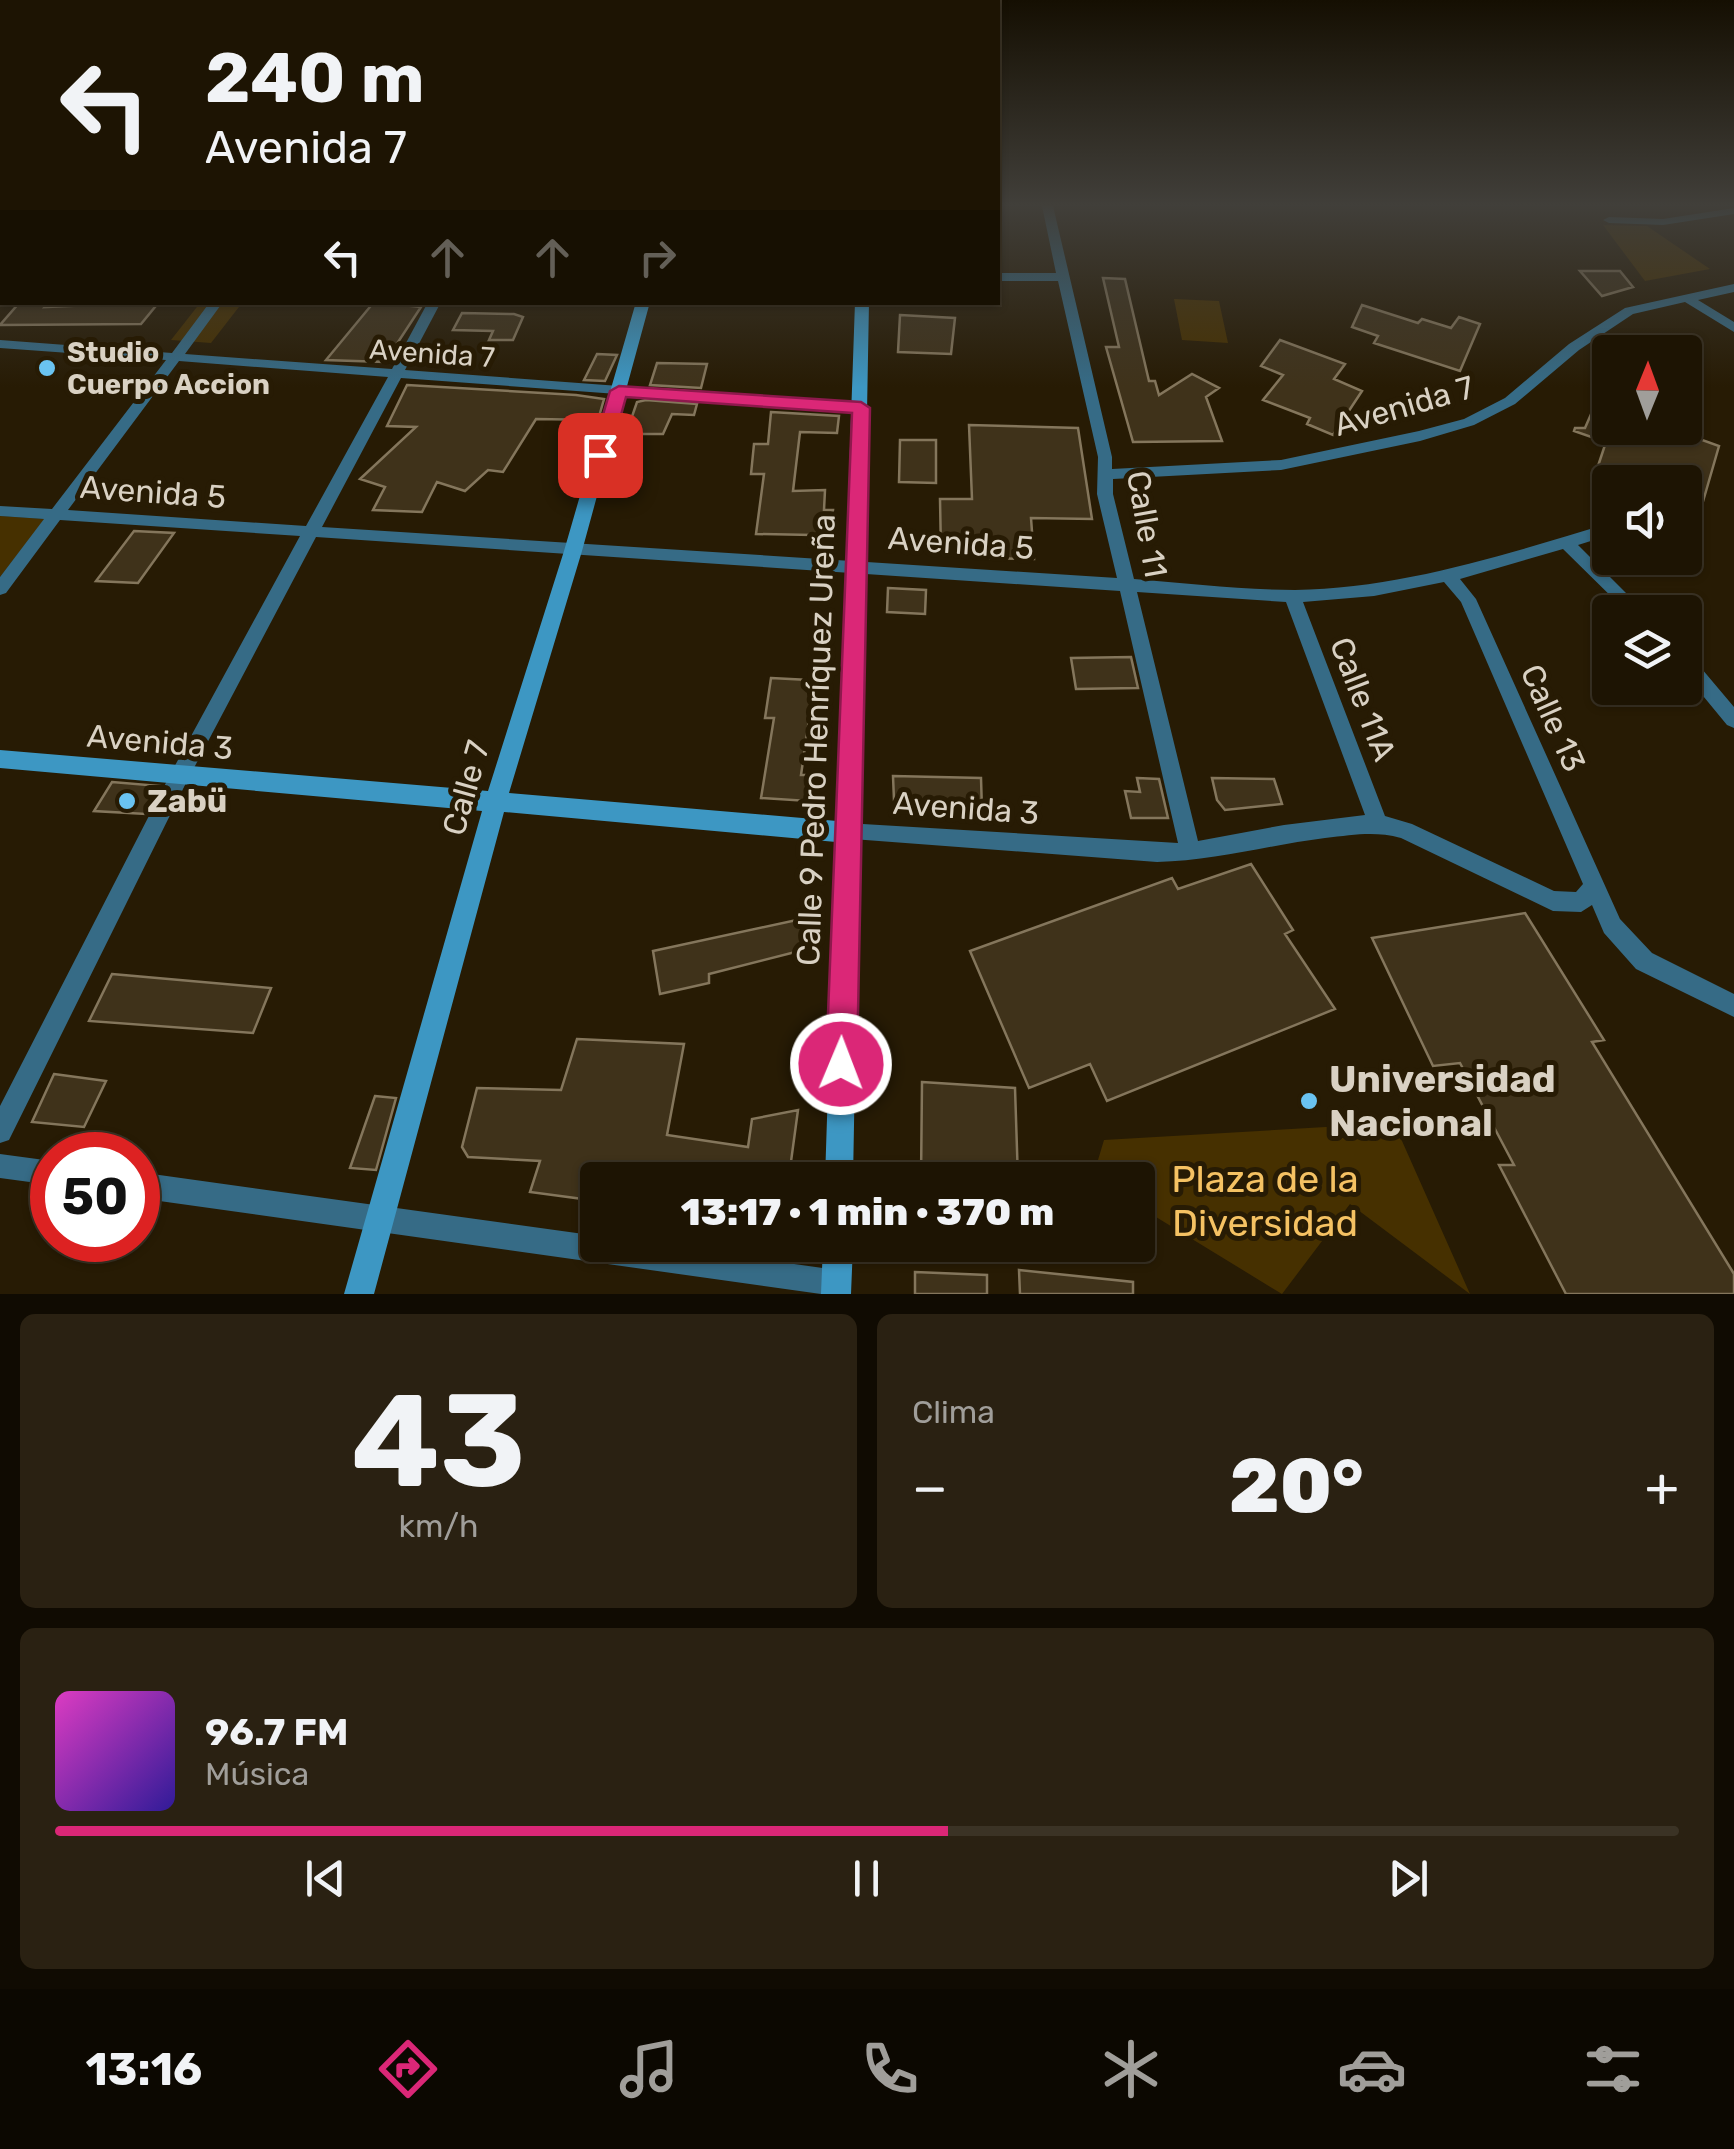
<!DOCTYPE html>
<html lang="es">
<meta charset="utf-8">
<style>
:root{--surface:#1d1403;--page:#2a2112;--text:#f1f3f6;--muted:#a09e9a;--line:#3b3325;--accent:#db2777}
body{margin:0;font-family:Rubik,sans-serif;background:var(--page);color:var(--text);height:100vh;display:flex;flex-direction:column;font-size:38px;white-space:nowrap}
*{box-sizing:border-box;margin:0}
p{font-size:32px;color:var(--muted)}
.icon{flex:none;width:55px;height:55px;fill:none;stroke:currentColor;stroke-width:2;stroke-linecap:round;stroke-linejoin:round}
.map{position:relative;height:1294px;overflow:hidden}
.panel{display:flex;flex-direction:column;gap:20px;padding:20px;background:#100b02;flex:1}
.panel>*{flex:none}
.banner{position:absolute;left:0px;top:0px;width:1000px;height:305px;box-shadow:0 2px 8px #0004,0 0 0 2px var(--line);background:#1d1403;color:var(--text);overflow:hidden}
.needle{width:65px;rotate:1deg}
.buttons{position:absolute;left:1592px;top:335px;display:grid;gap:20px}
.buttons a{display:grid;place-items:center;width:110px;height:110px;border-radius:10px;background:var(--surface);box-shadow:0 2px 8px #0004,0 0 0 2px var(--line);font-size:50px}
.speed{position:absolute;left:30px;top:1132px;display:flex;gap:20px;font-size:50px;font-weight:700;text-align:center}
.speed>*{display:grid;place-content:center;width:130px;height:130px;border-radius:50%;background:var(--surface);box-shadow:0 2px 8px #0004,0 0 0 2px var(--line);line-height:1}
.speed .limit{border:15px solid #d22;background:#fff;color:#111}
.pin{position:absolute;display:grid;place-items:center;width:85px;height:85px;color:#fff;margin:-42px;border-radius:20px;box-shadow:0 5px 15px #0006}
.me{position:absolute;width:110px;margin:-55px;rotate:1deg;stroke-linejoin:round;filter:drop-shadow(0 0 8px #0008)}
.turn{display:flex;align-items:center;gap:35px;height:210px;padding:0 40px;font-size:45px}
.turn .icon{width:130px;height:130px;stroke-width:2.5}
.turn b{display:block;font-size:70px;line-height:85px}
.lanes{display:flex;align-items:center;height:95px;padding:0 40px;background:#0003;justify-content:center;gap:50px;direction:ltr}
.lanes .off{opacity:.35}
.big{font-size:75px;font-weight:800;line-height:1.1}
.panel .widget{flex:1;display:flex;flex-direction:column;justify-content:center;gap:15px;min-width:0;padding:0 35px;border-radius:15px;background:var(--page)}
.panel .dial{align-items:center;gap:0}
.dial b{font-size:130px;line-height:1}
.song{display:flex;align-items:center;gap:30px}
.cover{width:120px;height:120px;border-radius:15px;background:linear-gradient(135deg,hsl(310 70% 55%),hsl(250 70% 35%))}
.played{height:10px;border-radius:5px;background:linear-gradient(90deg,var(--accent) 55%,var(--line) 55%)}
.keys{display:flex;justify-content:space-around;direction:ltr}
.heat{display:flex;justify-content:space-between;align-items:center;font-size:55px;direction:ltr}
.panel .tiles{flex:1;display:grid;gap:20px;grid-template-columns:1fr 1fr}
.widget:last-child{grid-column:span 2}
.trip{position:absolute;left:580px;top:1162px;width:575px;height:100px;border-radius:10px;background:var(--surface);box-shadow:0 2px 8px #0004,0 0 0 2px var(--line);font-weight:800;line-height:100px;text-align:center}
.menu{display:flex;height:160px;justify-content:space-around;align-items:center;background:#0c0801;color:var(--muted)}
.menu .icon{width:70px;height:70px}
.menu .selected{color:var(--accent)}
.menu b{font-size:45px;color:var(--text)}
.map>svg:first-child{display:block}
.green{fill:#463000}
.building{fill:#3f321a;stroke:#84765c;stroke-width:2.5}
.lines{fill:none;stroke-linecap:round;stroke-linejoin:round}
.street{fill:#366b86;fill-rule:evenodd}
.secondary{fill:#3d97c3;fill-rule:evenodd}
.route{fill:#db2777;stroke:#8e194d;stroke-width:2.5}
.poi-dot{fill:#6ac3f1;stroke:#271b04;stroke-width:4}
.labels{text-anchor:middle;stroke-width:10;stroke-linejoin:round;paint-order:stroke}
.far-poi-label{font-size:28px;font-weight:bold;fill:#d9d1c3;stroke:#271b04;text-anchor:start}
.far-street-label{font-size:28px;fill:#d9d1c3;stroke:#271b04}
.street-label{font-size:32px;fill:#d9d1c3;stroke:#271b04}
.poi-label{font-size:32px;font-weight:bold;fill:#d9d1c3;stroke:#271b04;text-anchor:start}
.near-poi-label{font-size:38px;font-weight:bold;fill:#d9d1c3;stroke:#271b04;text-anchor:start}
.near-park-label{font-size:38px;fill:#f5c263;stroke:#271b04}
</style>
<div class="map">
<svg width="1734" height="1294" viewBox="0 0 1734 1294">
<rect width="100%" height="100%" fill="#271b04"/>
<path class="green" d="M1603 225 1647 226 1710 269 1645 281Z
M1174 299 1219 301 1228 343 1182 340Z
M200 303H242L211 343 171 340Z
M0 516 45 519 0 577Z
M1394 1123 1470 1294 1350 1204 1282 1294 1138 1206V1180H1092L1104 1140Z"/>
<path class="building" d="M1580 271H1620L1633 287 1602 296Z
M1103 278 1125 279 1149 381H1155L1159 395 1192 374 1219 388 1206 397 1222 441 1133 442 1106 347H1119Z
M20 302H50L45 307 159 302 141 324 0 325Z
M374 302 421 307 385 362 326 360Z
M1362 305 1418 323 1422 319 1451 328 1459 317 1480 324 1460 371 1374 343 1378 336 1352 327Z
M462 313 514 314 523 317 513 340H489L493 331 453 330Z
M900 315 955 318 951 354 898 352Z
M1280 340 1345 364 1334 379 1362 391 1333 435 1307 424 1310 418 1263 400 1283 375 1261 366Z
M597 354 617 355 605 381 584 380Z
M657 363 707 364 701 388 650 385Z
M407 385 576 395 604 399 598 420 536 419 503 472 488 470 465 491 437 482 422 512 373 510 385 487 360 479 416 427 387 426Z
M646 400 697 404 694 415 672 414 663 434H626L637 402Z
M771 412 839 416 837 433 800 432 793 491 825 490 824 510H833L831 525 813 535 756 534 764 474H751L754 444H768Z
M1592 412 1610 416V428H1669L1719 446 1702 505 1685 499V482H1637L1597 469 1606 442 1574 431 1575 428H1585Z
M969 425 1078 428 1092 519 1031 518 1034 559 975 558 974 552H941L940 499H972Z
M900 440H936V483L899 482Z
M134 531 174 533 138 583 96 581Z
M888 588 926 590 925 614 887 612Z
M1131 657 1138 688 1076 689 1071 658Z
M771 678 828 681 825 704H818L816 721 809 720 801 775H811L808 801 761 798 774 718H765Z
M893 776 981 778 982 811 923 810 914 801 894 800Z
M1137 778 1159 779 1168 818H1131L1125 791 1140 792Z
M1212 778 1274 779 1282 804 1225 810 1217 800Z
M112 782 160 786 146 814 94 811Z
M1251 864 1293 930 1285 934 1335 1009 1107 1101 1090 1064 1029 1088 970 951 1172 878 1178 889Z
M1525 913 1604 1040 1592 1042 1734 1274V1294H1566L1499 1165H1514L1460 1063 1433 1066 1372 938Z
M806 918 811 948 709 974V983L660 994 653 951Z
M112 974 271 988 253 1033 89 1021Z
M577 1039 684 1044 667 1135 748 1147 752 1119 798 1110 790 1169 732 1163 729 1180H598V1201L530 1192 540 1161 468 1157 462 1147 477 1088 561 1090Z
M54 1074 106 1081 84 1127 32 1122Z
M922 1082 1015 1088 1018 1180H921Z
M375 1096 396 1098 376 1170 350 1168Z
M1019 1270 1133 1282V1294H1020Z
M915 1272 987 1275V1294H915Z"/>
<g class="lines">
<path class="street" d="M1042 206H1053L1112 457V469L1281 460 1419 431 1464 419 1505 398 1569 344 1625 308 1734 284V292L1698 300 1734 322V332L1685 302 1633 314 1579 350 1515 404 1474 425 1420 441 1281 470 1113 479V494L1134 579C1187 583 1241 590 1295 590 1403 588 1507 554 1610 523V535L1578 545 1645 612H1627L1563 549 1460 579 1476 599 1620 919 1652 953 1734 994V1017L1636 969 1604 933 1592 905 1581 912 1553 911 1401 838C1374 831 1354 835 1325 838 1269 845 1214 861 1157 862L839 838 836 832 839 826 846 823 1178 843 1120 591 316 537 186 783 9 1140 0 1143V1106L172 771 300 536 60 520 6 593 0 595V577L44 519 0 516V506L52 509 166 360 0 348V340L172 353 210 302H223L185 354 392 369 428 302H441L405 370 861 404 868 408 861 412 401 378 322 527 1117 578 1097 494 1098 457 1058 281H998V273H1056ZM179 361 388 377 306 526 68 510ZM1444 582 1461 602 1583 884 1576 892 1554 891 1412 824 1385 816 1303 602 1374 596ZM1137 592 1286 602 1365 815 1284 825 1198 841Z
M1734 208V214L1663 225 1609 223 1603 220 1609 217 1663 219Z
M2 280V289L0 290V281Z
M1685 654 1691 656 1734 707V728L1727 725 1685 674Z
M0 1154 52 1161V1185L0 1178Z
M138 1172 598 1236V1245H660L837 1270 846 1274 850 1283 846 1292 821 1294 138 1198Z"/>
<path class="secondary" d="M0 211 2 212V220L0 219Z
M636 302H650L582 551 509 793 837 821 855 302H869L853 1180H825L836 842 504 812 374 1294H344L482 811 0 768V750L488 791 564 551Z
M823 1245H853L851 1294H821Z"/>
</g>
<linearGradient id="sky" x2="0" y2="1"><stop stop-color="#150f02"/><stop offset="0.53" stop-color="#413f3a"/><stop offset="1" stop-color="#413f3a" stop-opacity="0"/></linearGradient>
<rect width="1734" height="387" fill="url(#sky)"/>
<path class="route" d="M619 386 861 402 870 408 857 1064 852 1075 841 1079 830 1075 826 1064 852 413 626 397 610 455 600 461 594 459 591 455 610 391Z"/>
<g class="poi-dot">
<circle cx="47" cy="368" r="10"/>
<circle cx="127" cy="801" r="10"/>
<circle cx="1309" cy="1101" r="10"/>
</g>
<g class="labels">
<g class="far-poi-label">
<text x="67" y="362">Studio<tspan x="67" dy="32">Cuerpo Accion</tspan></text>
</g>
<g class="far-street-label">
<text transform="translate(432 353) rotate(4)" y="10">Avenida 7</text>
</g>
<g class="street-label">
<text transform="translate(1404 406) rotate(-16)" y="11">Avenida 7</text>
<text transform="translate(153 492) rotate(4)" y="11">Avenida 5</text>
<text transform="translate(1147 524) rotate(80)" y="11">Calle 11</text>
<text transform="translate(961 543) rotate(4)" y="11">Avenida 5</text>
<text transform="translate(1363 699) rotate(69)" y="11">Calle 11A</text>
<text transform="translate(1553 718) rotate(66)" y="11">Calle 13</text>
<text transform="translate(816 740) rotate(-88)" y="11">Calle 9 Pedro Henríquez Ureña</text>
<text transform="translate(160 742) rotate(5)" y="11">Avenida 3</text>
<text transform="translate(466 788) rotate(-74)" y="11">Calle 7</text>
<text transform="translate(966 808) rotate(4)" y="11">Avenida 3</text>
</g>
<g class="poi-label">
<text x="147" y="812">Zabü</text>
</g>
<g class="near-poi-label">
<text x="1329" y="1092">Universidad<tspan x="1329" dy="44">Nacional</tspan></text>
</g>
<g class="near-park-label">
<text x="1265" y="1192">Plaza de la<tspan x="1265" dy="44">Diversidad</tspan></text>
</g>
</g>
</svg>
<div class="buttons">
<a><svg class="needle" viewBox="-14 -14 28 28"><path d="M0-13l5 13h-10z" fill="#e53935"/><path d="M0 13l5-13h-10z" fill="#a09e9a"/></svg></a>
<a><svg class="icon" aria-label="sound" viewBox="0 0 24 24"><path d="M4 9h4l5-4v14l-5-4H4zM17 9q2 3 0 6"/></svg></a>
<a><svg class="icon" aria-label="layers" viewBox="0 0 24 24"><path d="M12 4l9 5-9 5-9-5zM3 14l9 5 9-5"/></svg></a>
</div>
<div class="speed"><div class="limit">50</div></div>
<div class="pin" style="left:600px;top:455px;background:#d93025"><svg class="icon" aria-label="arrive" viewBox="0 0 24 24"><path d="M6 21V4h12l-3 4 3 4H6"/></svg></div>
<svg class="me" style="left:841px;top:1064px" viewBox="-20 -20 40 40"><circle r="17" fill="#db2777" stroke="#fff" stroke-width="3"/><path d="M0-11L8 9 0 5-8 9z" fill="#fff"/></svg>
<div class="trip">13:17 · 1 min · 370 m</div>
<div class="banner">
<div class="turn"><svg class="icon" aria-label="left" viewBox="0 0 24 24"><path d="M17 20v-9H6M10 6l-5 5 5 5"/></svg><div><b>240 m</b>Avenida 7</div></div>
<div class="lanes"><svg class="icon" aria-label="left" viewBox="0 0 24 24"><path d="M17 20v-9H6M10 6l-5 5 5 5"/></svg><svg class="icon off" aria-label="ahead" viewBox="0 0 24 24"><path d="M12 20V5M6 11l6-6 6 6"/></svg><svg class="icon off" aria-label="ahead" viewBox="0 0 24 24"><path d="M12 20V5M6 11l6-6 6 6"/></svg><svg class="icon off" aria-label="right" viewBox="0 0 24 24"><path d="M7 20v-9h11M14 6l5 5-5 5"/></svg></div>
</div>
</div>
<section class="panel">
<div class="tiles">
<div class="widget dial"><b>43</b><p>km/h</p></div>
<div class="widget"><p>Clima</p>
<div class="heat"><a>−</a><b class="big">20°</b><a>+</a></div>
</div>
<div class="widget">
<div class="song"><i class="cover"></i><div><b>96.7 FM</b><p>Música</p></div></div>
<div class="played"></div>
<div class="keys"><svg class="icon" aria-label="previous" viewBox="0 0 24 24"><path d="M18 5L8 12l10 7zM5 5v14"/></svg><svg class="icon" aria-label="pause" viewBox="0 0 24 24"><path d="M8 5v14M16 5v14"/></svg><svg class="icon" aria-label="next" viewBox="0 0 24 24"><path d="M6 5l10 7-10 7zM19 5v14"/></svg></div>
</div>
</div>
</section>
<nav class="menu">
<b>13:16</b>
<svg class="icon selected" aria-label="directions" viewBox="0 0 24 24"><path d="M12 3l9 9-9 9-9-9zM9 14v-3h6M13 9l2 2-2 2"/></svg>
<svg class="icon" aria-label="music" viewBox="0 0 24 24"><path d="M9 18V5l10-2v13"/><circle cx="6" cy="18" r="3"/><circle cx="16" cy="16" r="3"/></svg>
<svg class="icon" aria-label="phone" viewBox="0 0 24 24"><path d="M5 4h4l2 5-3 2q2 4 5 5l2-3 5 2v4C11 20 4 13 5 4z"/></svg>
<svg class="icon" aria-label="climate" viewBox="0 0 24 24"><path d="M12 3v18M4 7l16 10M4 17L20 7"/></svg>
<svg class="icon" aria-label="car" viewBox="0 0 24 24"><path d="M5 17H2v-5l4-1 3-4h7l3 4 3 1v5h-3M9 17h6M6 11h13"/><circle cx="7" cy="17" r="2"/><circle cx="17" cy="17" r="2"/></svg>
<svg class="icon" aria-label="filters" viewBox="0 0 24 24"><path d="M4 7h16M4 17h16"/><circle cx="9" cy="7" r="2"/><circle cx="15" cy="17" r="2"/></svg>
</nav>
